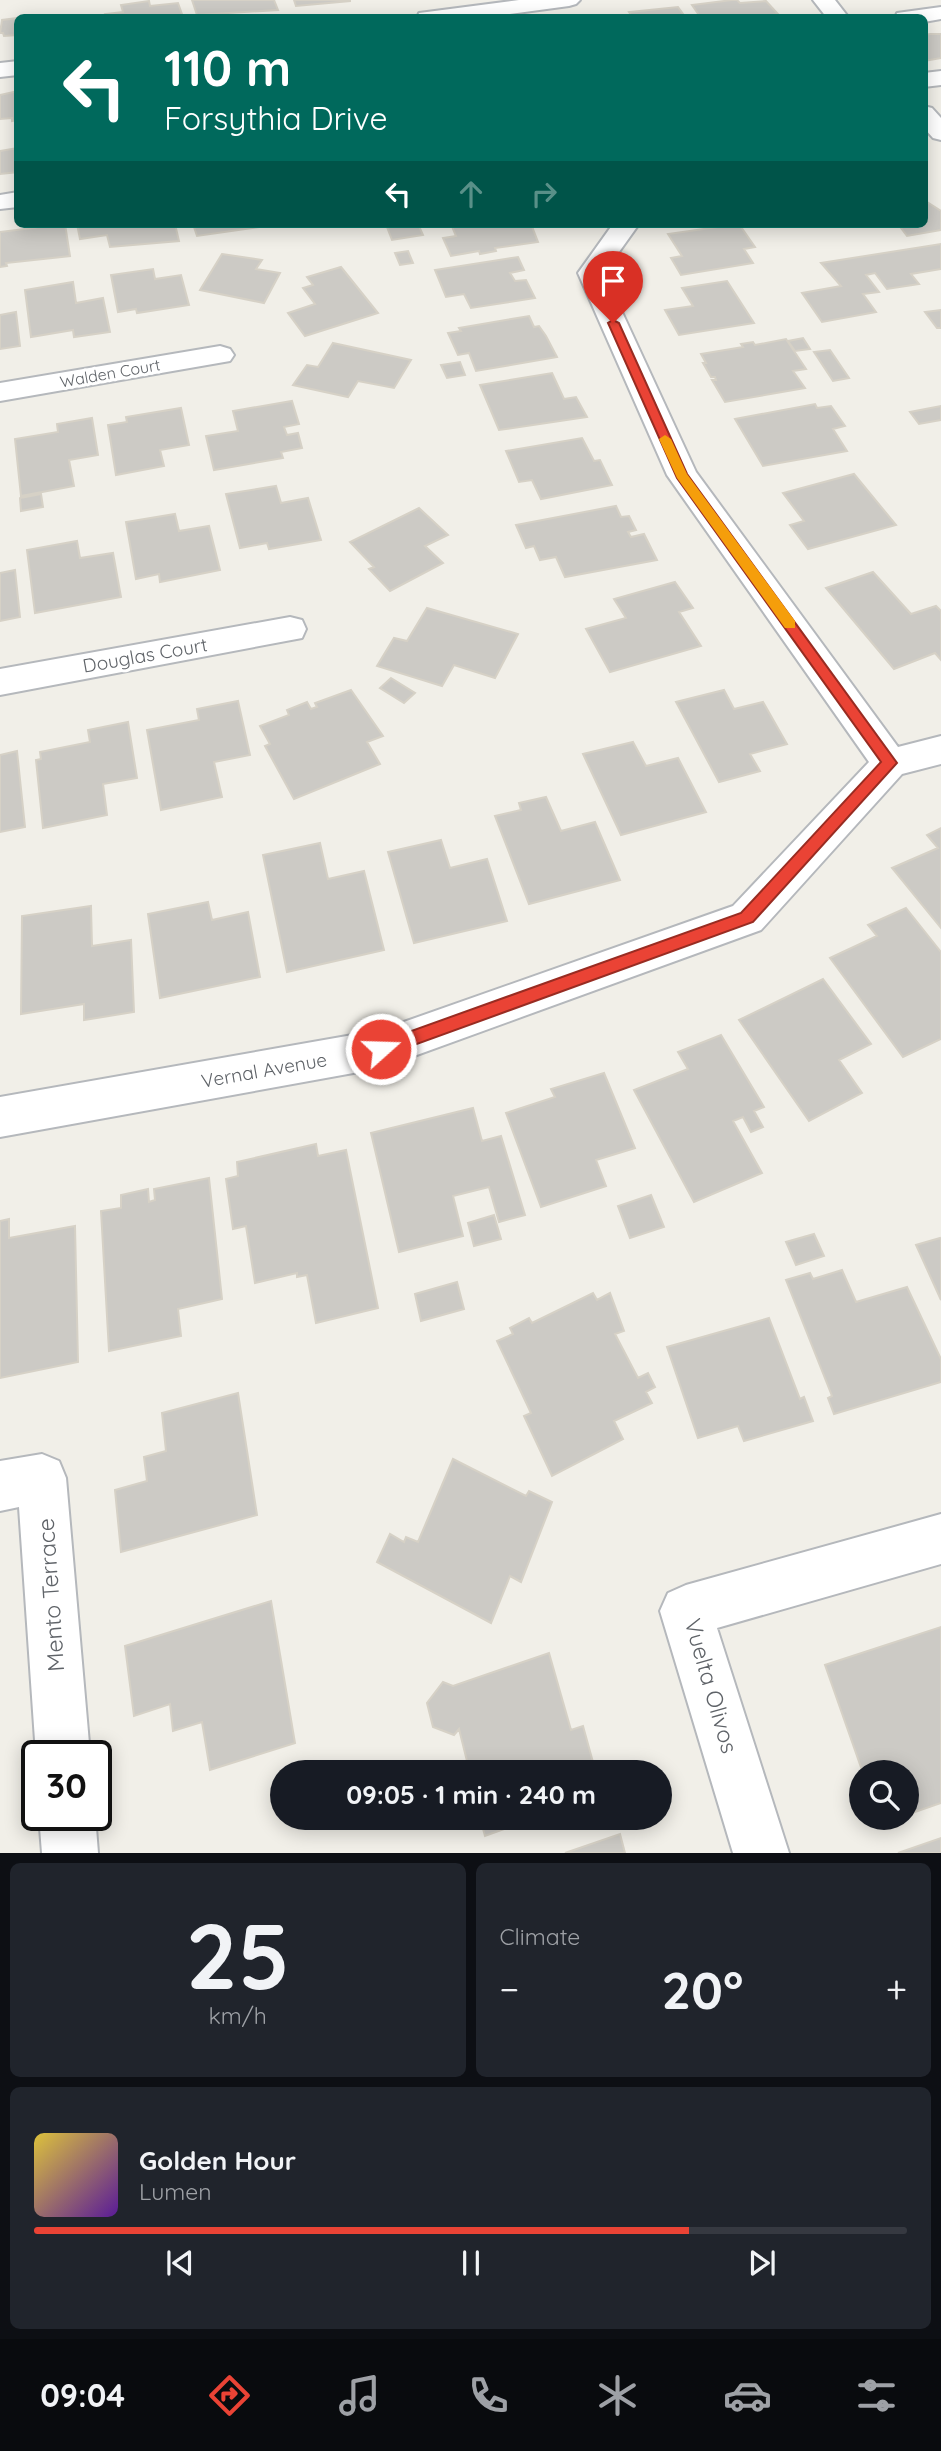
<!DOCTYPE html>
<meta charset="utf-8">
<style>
:root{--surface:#171b24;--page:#20242c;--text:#f1f3f6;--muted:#9ea1a6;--line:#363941;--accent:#ea4335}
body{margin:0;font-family:Quicksand,sans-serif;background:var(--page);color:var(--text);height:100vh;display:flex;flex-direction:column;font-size:26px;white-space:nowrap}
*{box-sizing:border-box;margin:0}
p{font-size:23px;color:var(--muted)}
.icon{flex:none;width:38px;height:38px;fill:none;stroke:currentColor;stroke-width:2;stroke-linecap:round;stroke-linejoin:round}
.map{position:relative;height:1853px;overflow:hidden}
.details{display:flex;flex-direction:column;gap:10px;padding:10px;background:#0d0f14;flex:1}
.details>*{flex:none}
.hud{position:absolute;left:14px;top:14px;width:914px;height:214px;border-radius:10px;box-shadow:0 4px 18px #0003;background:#00695c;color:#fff;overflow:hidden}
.tools{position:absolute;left:849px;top:1760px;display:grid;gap:14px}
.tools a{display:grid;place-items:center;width:70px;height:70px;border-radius:50%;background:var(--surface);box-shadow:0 4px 18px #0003;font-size:35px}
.speed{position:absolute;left:21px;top:1740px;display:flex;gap:14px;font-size:35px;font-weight:700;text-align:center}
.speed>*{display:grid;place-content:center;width:91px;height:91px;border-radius:50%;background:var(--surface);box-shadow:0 4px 18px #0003;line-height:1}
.speed .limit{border:4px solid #111;border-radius:10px;background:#fff;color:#111}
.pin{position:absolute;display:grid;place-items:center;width:60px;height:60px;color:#fff;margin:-72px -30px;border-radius:50% 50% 50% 0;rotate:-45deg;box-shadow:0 0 7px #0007}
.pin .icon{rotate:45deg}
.me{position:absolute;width:77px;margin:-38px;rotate:70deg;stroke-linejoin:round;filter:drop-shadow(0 0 5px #0008)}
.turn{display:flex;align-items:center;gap:24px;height:147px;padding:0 35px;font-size:32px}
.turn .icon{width:91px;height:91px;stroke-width:2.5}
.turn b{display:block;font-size:49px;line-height:60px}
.lanes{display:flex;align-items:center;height:66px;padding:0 35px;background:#0003;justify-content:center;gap:35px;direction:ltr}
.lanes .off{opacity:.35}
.big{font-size:52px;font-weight:800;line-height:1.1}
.details .widget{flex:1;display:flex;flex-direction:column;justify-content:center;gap:10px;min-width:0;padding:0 24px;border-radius:10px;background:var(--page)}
.details .dial{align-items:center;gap:0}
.dial b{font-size:91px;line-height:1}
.song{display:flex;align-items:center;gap:21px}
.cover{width:84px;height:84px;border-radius:10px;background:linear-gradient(135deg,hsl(50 70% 55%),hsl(270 70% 35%))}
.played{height:7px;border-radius:4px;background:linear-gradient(90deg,var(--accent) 75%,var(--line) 75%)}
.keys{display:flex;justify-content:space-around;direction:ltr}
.heat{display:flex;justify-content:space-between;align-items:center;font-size:38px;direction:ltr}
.details .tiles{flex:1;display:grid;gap:10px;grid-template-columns:1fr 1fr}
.widget:last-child{grid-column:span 2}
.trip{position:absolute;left:270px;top:1760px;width:402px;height:70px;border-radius:35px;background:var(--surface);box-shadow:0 4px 18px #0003;font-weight:800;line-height:70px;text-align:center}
.tab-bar{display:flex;height:112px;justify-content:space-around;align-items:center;background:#090b0e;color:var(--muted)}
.tab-bar .icon{width:49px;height:49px}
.tab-bar .on{color:var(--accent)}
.tab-bar b{font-size:32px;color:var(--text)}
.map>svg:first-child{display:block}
.building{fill:#cccac5;stroke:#d6d1c6;stroke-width:2}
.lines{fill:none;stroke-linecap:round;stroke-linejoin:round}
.minor-casing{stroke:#b5b8bc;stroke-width:4}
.minor{fill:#fff;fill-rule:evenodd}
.route{fill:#ea4335;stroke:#982c22;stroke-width:2}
.slow{fill:#f59e0b}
.labels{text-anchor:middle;stroke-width:6;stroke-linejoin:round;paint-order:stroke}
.far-street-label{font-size:16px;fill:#5f6368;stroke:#fff}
.street-label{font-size:19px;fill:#5f6368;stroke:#fff}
.near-street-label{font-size:23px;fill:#5f6368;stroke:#fff}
</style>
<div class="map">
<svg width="941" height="1853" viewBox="0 0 941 1853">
<rect width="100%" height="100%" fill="#f1efe8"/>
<path class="building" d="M192 0H274L278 10 197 15Z
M294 0H350V1L296 6Z
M732 0H737L740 3 766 1 778 14 754 18H725L723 15 701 18 692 5Z
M149 1 150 6 178 3 183 17 106 18 105 14 123 12 121 5Z
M678 7 686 18 611 17 631 15 629 12Z
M18 18V35L4 36 3 33H0L2 20Z
M930 34H941V58L924 61V35Z
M18 91V120L12 121V118L0 119V95Z
M18 148V172L0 174V151Z
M924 200 941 211V230L907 236 898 224H924Z
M65 224 70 256 6 263 7 266 0 267V232Z
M77 224H175L179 241 110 247 107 235 80 239Z
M193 224H274V225L197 236Z
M406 224H418L423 235 392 240 387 227Z
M451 224H531L538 242 495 248 496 251 480 254 479 251 451 256 443 238 456 236Z
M739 224 755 247 744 249 753 263 681 275 671 258 682 256 668 234Z
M941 244V269L911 274 919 284 887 289 875 273 866 275 879 292 863 294 876 312 822 322 802 293 841 286 821 263Z
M408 251 413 263 400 265 395 253Z
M222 254 262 260 256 269 280 273 264 303 200 290Z
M518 257 524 270 510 273 515 281 526 280 535 298 471 308 464 294 446 297 435 270Z
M341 267 378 313 305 336 288 313 315 304 303 288 313 285 307 277Z
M153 269 155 279 181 275 189 305 137 313 136 309 118 312 111 275Z
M727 281 754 323 679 335 665 310 693 306 682 288Z
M73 282 76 303 103 298 110 332 74 337 73 330 31 337 25 290Z
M941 310V328H937L925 312Z
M16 312 20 346 0 349V315Z
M529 316 534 327 539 326 546 336 557 357 476 371 469 353 458 355 448 333 461 331 459 328Z
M803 338 810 349 795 351 788 341Z
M786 339 806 369 793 371 805 388 725 402 712 380H716L715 377H711L703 363H706L701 354 743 347 741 344 753 342 755 345Z
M333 343 411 360 394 388 358 381 348 397 293 385 307 365 318 367Z
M830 350 849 378 833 381 814 352Z
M460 362 465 375 447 378 441 365Z
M552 373 564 399 576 397 587 417 499 430 480 385Z
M292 401 299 424 284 427 287 435 298 433 302 448 281 452 283 458 214 470 206 436 238 431 233 411Z
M815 404 817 408 831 406 845 426 833 429 847 451 763 466 735 419Z
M941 406V420L919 424 910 412Z
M181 408 189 445 160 450 164 466 116 475 108 425 127 422 126 417Z
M92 418 98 455 69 460 74 486 21 496 15 439 58 432 57 424Z
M582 438 594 461 600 460 612 485 541 499 532 480 519 482 506 451Z
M854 474 896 525 808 549 790 525 804 521 783 493Z
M276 486 281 503 308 498 321 540 269 549 267 543 240 548 226 494Z
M41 494 43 507 21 511 20 498Z
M616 506 621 517 629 516 636 530 628 532 631 537 644 534 657 560 565 577 556 557 540 560 534 546 526 548 516 525Z
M419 508 448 535 425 546 443 563 390 591 369 569 374 567 350 542Z
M175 514 179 531 209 526 220 570 160 582 159 574 136 579 126 522Z
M77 541 80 558 113 553 121 597 35 613 27 550Z
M15 570 20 617 0 621V573Z
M873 572 911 614 936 606 941 611V660L935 653 894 669 826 588Z
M675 582 693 608 679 612 701 646 610 672 586 629 626 618 614 599Z
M427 608 518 634 495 678 454 665 442 686 377 666 394 638 407 641Z
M391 678 415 693 404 703 380 688Z
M351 690 383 736 367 742 380 764 294 799 265 746 270 744 260 726 289 715 287 710 307 702 311 709 317 707 315 703Z
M724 690 734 709 763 702 787 744 750 754 760 771 719 782 676 702Z
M238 701 250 755 214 762 222 797 161 810 147 730 199 720 197 709Z
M128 722 137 778 103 784 107 815 43 828 36 760 41 759 40 752 90 742 88 730Z
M633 742 646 766 678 758 706 812 621 835 583 754Z
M17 751 25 827 0 832V755Z
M546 797 561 831 595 822 620 880 529 904 495 816 521 810 519 803Z
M941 828V928L892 868 938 848 927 835Z
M441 840 450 868 487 859 507 921 414 943 388 852Z
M320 843 328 879 364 871 384 950 287 972 263 855Z
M208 902 212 920 248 912 260 977 160 998 148 914Z
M91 906 92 946 131 940 134 1012 84 1020V1004L21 1014 22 916Z
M906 908 941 952V1039L903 1057 830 958 877 936 868 925Z
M823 979 871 1044 839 1060 862 1093 809 1121 739 1020Z
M721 1035 764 1107 754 1111 763 1127 751 1132 743 1117 733 1121 762 1173 694 1202 634 1090 688 1069 678 1052Z
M604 1073 635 1148 596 1160 606 1186 541 1207 506 1113 555 1097 551 1089Z
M473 1108 482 1141 501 1136 525 1215 499 1222 489 1187 453 1196 463 1236 399 1252 371 1133Z
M316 1144 318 1156 346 1150 378 1308 316 1323 307 1275 297 1277V1273L255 1283 246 1226 233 1229 226 1179 238 1176 237 1162Z
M209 1178 222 1299 178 1309 181 1336 109 1351 101 1211 121 1208V1195L148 1189 149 1202 155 1200 154 1189Z
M651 1195 664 1227 630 1238 618 1206Z
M494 1215 501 1239 474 1246 468 1223Z
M9 1219V1238L75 1226 78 1362 0 1378V1221Z
M814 1234 824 1256 796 1265 786 1242Z
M940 1238 941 1240V1300L916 1245Z
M842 1270 856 1302 907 1287 941 1359V1382L834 1414 828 1398 832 1396 786 1280 810 1273 813 1279Z
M457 1282 464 1309 421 1321 415 1294Z
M593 1293 597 1300 610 1293 624 1331 615 1334 638 1378 648 1373 655 1387 646 1392 652 1403 614 1421 623 1439 552 1476 524 1416 531 1413 497 1341 513 1334 510 1328 529 1318 532 1323Z
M769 1318 800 1399 804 1397 813 1421 744 1441 738 1426 698 1438 667 1347Z
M238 1393 257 1515 121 1552 115 1490 147 1481 144 1457 166 1451 162 1413Z
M453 1459 526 1496 529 1491 552 1502 521 1582 510 1576 491 1623 377 1562 390 1534 404 1542 406 1537 418 1542Z
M271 1601 295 1743 210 1770 202 1722 173 1731 170 1704 134 1716 125 1646Z
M941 1627V1803L906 1815V1773H863L825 1665Z
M549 1653 571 1730 583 1726 596 1773H470L459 1729 454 1735 433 1727 427 1703 443 1682 453 1686Z
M480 1818H534L485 1836Z
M620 1834 625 1853H565Z
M941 1838V1853H898Z"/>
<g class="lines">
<g class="minor-casing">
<path id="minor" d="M519 0H580L576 4 569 6 481 18H417L419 13 427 12Z
M813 0H835L849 18H827Z
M941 7V19L924 22V18H895L897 13Z
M18 61V75L0 77V63Z
M941 71V85L924 87V73Z
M924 106 932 108 941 118V140L933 138 924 128Z
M18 192V207L0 209V195Z
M613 224H639L604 273 696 472 898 747 941 736V764L902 774 761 930 381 1068 0 1137V1097L381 1030 733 906 869 762 667 475 578 273Z
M220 346 230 349 234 355 230 361 0 401V383Z
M290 617 302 620 306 629 302 638 0 695V669Z
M42 1454 59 1461 66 1478 90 1755H36L19 1507 0 1511V1461Z
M941 1514V1564L717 1628 789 1853H733L660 1611 668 1593 686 1585Z
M39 1815H95L98 1853H42Z"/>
</g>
<use href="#minor" class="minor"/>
</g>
<path class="route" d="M613 320 619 323 687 474 897 763 753 922 381 1057 375 1054 372 1049 375 1044 741 913 881 762 677 478 608 323Z"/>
<path class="slow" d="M665 435 671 439 687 474 795 621V628H785L677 478 659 439Z"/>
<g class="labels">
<g class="far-street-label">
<text transform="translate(110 373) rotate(-10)" y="6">Walden Court</text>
</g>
<g class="street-label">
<text transform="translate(145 655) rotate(-10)" y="7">Douglas Court</text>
<text transform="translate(264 1070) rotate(-10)" y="7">Vernal Avenue</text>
</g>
<g class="near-street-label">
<text transform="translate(51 1595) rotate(-94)" y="8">Mento Terrace</text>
<text transform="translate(711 1686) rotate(74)" y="8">Vuelta Olivos</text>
</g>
</g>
</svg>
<div class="tools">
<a><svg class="icon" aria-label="search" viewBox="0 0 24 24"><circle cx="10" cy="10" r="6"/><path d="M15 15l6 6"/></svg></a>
</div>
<div class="speed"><div class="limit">30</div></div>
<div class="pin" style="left:613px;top:323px;background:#d93025"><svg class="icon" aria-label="arrive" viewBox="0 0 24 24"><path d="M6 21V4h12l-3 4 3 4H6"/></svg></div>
<svg class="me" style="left:381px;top:1049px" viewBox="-20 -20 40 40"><circle r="17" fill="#ea4335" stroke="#fff" stroke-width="3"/><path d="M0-11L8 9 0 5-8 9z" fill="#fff"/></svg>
<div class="trip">09:05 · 1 min · 240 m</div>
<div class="hud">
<div class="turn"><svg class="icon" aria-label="left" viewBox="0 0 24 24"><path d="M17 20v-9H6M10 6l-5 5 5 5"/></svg><div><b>110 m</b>Forsythia Drive</div></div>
<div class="lanes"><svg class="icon" aria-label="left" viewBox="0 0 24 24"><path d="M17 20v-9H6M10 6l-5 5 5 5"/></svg><svg class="icon off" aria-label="ahead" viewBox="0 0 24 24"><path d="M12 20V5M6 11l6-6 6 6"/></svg><svg class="icon off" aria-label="right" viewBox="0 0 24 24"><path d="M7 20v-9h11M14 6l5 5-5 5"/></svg></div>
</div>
</div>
<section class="details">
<div class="tiles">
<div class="widget dial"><b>25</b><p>km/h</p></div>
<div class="widget"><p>Climate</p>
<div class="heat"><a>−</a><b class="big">20°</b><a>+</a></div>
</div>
<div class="widget">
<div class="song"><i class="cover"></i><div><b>Golden Hour</b><p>Lumen</p></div></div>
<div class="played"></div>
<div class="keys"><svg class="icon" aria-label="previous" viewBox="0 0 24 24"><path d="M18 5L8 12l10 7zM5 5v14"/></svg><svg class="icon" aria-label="pause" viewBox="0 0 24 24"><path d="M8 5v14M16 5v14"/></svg><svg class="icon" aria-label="next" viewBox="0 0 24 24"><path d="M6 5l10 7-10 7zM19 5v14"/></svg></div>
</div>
</div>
</section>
<nav class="tab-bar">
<b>09:04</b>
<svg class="icon on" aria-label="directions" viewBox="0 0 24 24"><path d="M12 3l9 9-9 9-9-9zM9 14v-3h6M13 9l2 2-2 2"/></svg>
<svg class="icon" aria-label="music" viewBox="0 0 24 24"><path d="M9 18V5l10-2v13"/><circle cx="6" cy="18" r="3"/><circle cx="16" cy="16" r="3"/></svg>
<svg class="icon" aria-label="phone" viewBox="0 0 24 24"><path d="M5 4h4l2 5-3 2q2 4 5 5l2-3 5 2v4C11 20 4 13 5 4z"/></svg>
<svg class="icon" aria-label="climate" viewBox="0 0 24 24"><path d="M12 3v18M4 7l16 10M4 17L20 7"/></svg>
<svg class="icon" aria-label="car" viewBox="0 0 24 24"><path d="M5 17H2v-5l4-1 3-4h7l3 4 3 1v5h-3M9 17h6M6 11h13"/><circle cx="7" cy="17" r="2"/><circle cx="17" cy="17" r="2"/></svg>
<svg class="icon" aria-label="filters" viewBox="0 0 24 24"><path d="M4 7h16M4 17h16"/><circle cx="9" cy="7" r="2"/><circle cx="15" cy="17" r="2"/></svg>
</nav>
